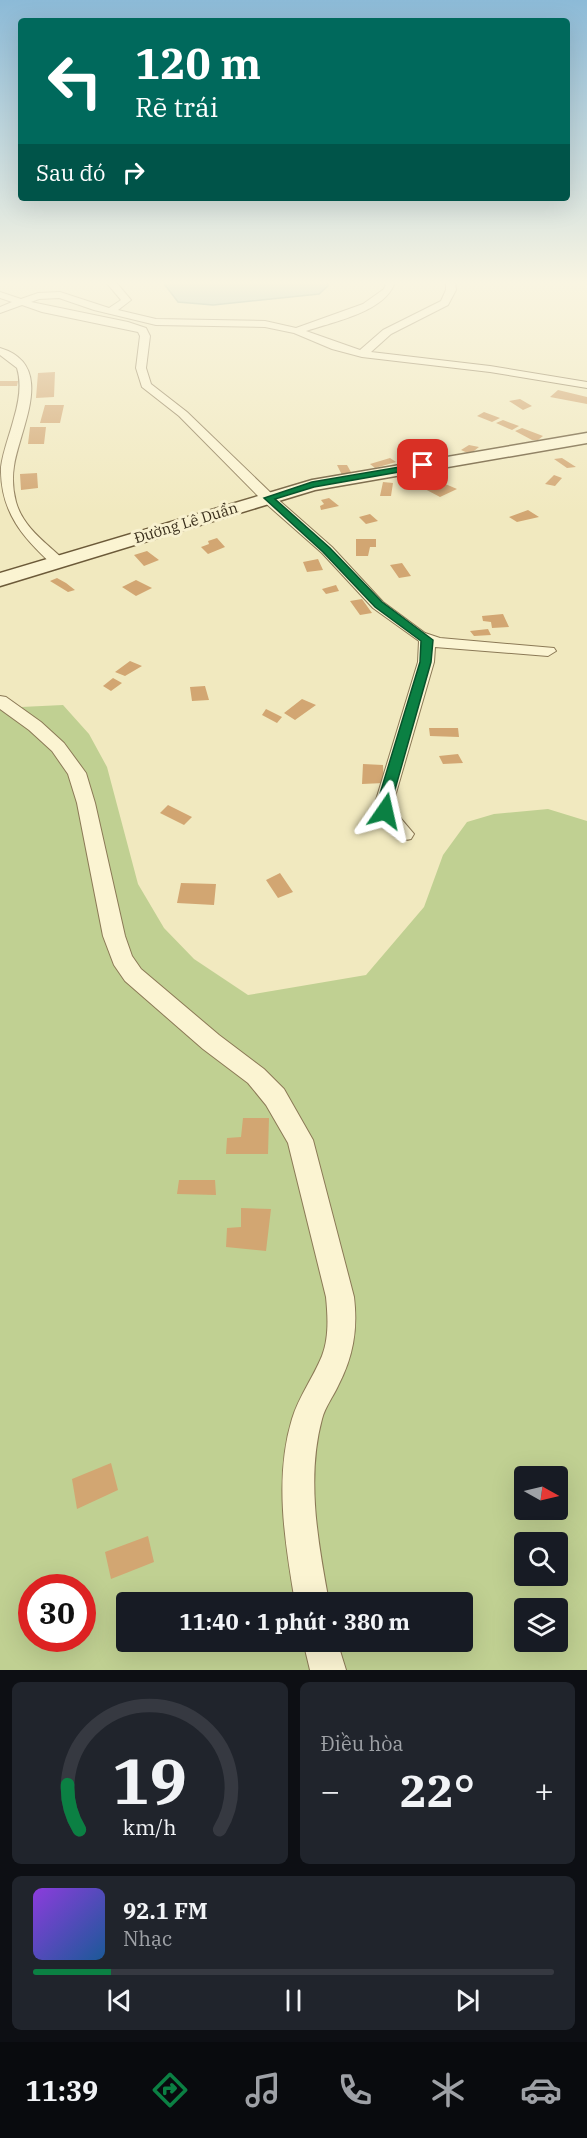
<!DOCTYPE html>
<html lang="vi">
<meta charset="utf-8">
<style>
:root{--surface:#171b24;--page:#20242c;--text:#f1f3f6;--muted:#9ea1a6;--line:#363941;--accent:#0b8043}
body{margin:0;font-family:"IBM Plex Serif",serif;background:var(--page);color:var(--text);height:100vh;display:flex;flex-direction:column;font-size:22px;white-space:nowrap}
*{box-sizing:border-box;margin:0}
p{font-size:20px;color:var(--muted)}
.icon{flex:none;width:33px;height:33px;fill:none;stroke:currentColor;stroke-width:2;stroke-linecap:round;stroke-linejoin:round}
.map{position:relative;height:1670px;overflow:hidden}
.panel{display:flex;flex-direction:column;gap:12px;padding:12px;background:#0d0f14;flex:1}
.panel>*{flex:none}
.hud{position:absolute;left:18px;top:18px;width:552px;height:183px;border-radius:6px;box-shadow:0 6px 24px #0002;background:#00695c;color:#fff;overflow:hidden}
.needle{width:39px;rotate:98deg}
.controls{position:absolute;left:514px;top:1466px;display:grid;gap:12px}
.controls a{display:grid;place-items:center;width:54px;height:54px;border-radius:6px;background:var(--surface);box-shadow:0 6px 24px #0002;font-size:30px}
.speed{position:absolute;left:18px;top:1574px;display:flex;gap:12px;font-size:30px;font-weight:700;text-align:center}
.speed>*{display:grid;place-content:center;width:78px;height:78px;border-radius:50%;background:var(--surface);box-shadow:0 6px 24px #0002;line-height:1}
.speed .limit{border:9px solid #d22;background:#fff;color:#111}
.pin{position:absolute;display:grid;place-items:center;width:51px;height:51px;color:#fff;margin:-26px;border-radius:12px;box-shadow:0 3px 9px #0006}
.me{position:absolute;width:66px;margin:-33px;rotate:11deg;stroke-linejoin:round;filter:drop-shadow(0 0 4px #0008)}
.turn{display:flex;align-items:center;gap:21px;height:126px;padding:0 18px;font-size:27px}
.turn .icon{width:78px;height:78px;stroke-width:2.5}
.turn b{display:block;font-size:42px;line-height:51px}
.then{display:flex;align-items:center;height:57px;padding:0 18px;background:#0003;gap:12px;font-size:22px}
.big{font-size:45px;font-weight:700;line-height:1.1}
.panel .tile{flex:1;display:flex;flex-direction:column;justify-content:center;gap:9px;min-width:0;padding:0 21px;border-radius:9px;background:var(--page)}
.panel .dial{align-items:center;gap:0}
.dial svg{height:156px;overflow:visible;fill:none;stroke:var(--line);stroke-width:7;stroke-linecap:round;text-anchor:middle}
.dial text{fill:var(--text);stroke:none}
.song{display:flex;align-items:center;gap:18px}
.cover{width:72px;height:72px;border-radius:9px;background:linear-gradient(135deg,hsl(270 70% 55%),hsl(210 70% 35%))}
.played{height:6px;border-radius:3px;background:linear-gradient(90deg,var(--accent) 15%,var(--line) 15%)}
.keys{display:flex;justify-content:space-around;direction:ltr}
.heat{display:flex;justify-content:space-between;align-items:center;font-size:33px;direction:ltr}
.panel .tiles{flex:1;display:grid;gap:12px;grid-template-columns:1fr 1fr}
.tile:last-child{grid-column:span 2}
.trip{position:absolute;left:116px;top:1592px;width:357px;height:60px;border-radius:6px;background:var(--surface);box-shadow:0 6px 24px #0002;font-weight:700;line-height:60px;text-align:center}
.menu{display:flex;height:96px;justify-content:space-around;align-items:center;background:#090b0e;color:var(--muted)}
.menu .icon{width:42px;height:42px}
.menu .current{color:var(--accent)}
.menu b{font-size:27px;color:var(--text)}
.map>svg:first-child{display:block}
.green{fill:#c0d092;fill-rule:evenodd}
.water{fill:#a2c2bd;stroke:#69918c;stroke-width:1.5}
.building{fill:#d2a672}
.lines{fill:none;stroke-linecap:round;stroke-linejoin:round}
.street-casing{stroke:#8b7956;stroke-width:2}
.secondary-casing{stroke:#6c5a39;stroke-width:3}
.street{fill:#fbf4d2;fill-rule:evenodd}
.secondary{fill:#fbf4d2;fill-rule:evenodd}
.route{fill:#0b8043;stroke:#07532c;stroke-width:1.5}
.labels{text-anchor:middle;stroke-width:6;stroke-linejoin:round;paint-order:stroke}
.far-street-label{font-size:15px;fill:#392e1b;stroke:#f8f1cf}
</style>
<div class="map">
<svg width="587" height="1670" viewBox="0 0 587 1670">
<rect width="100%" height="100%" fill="#f1e9bf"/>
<path class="green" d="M63 705 89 734 107 767 138 884 164 928 194 959 248 995 366 975 424 907 443 855 467 822 494 814 548 809 587 821V1670H0V708ZM525 1476H558V1509H525ZM525 1542H558V1575H525ZM32 1587H82V1638H32ZM126 1602H462V1641H126ZM525 1608H558V1641H525Z"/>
<path class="water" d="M162 281H327L328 286 319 294 213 305 178 302Z"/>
<path class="building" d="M55 372 54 397 36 398 38 373Z
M0 381H18L17 386H0Z
M558 390 587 397V404L550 397Z
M520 399 532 406 523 410 509 401Z
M45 405H64L60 423H40Z
M484 412 500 418 492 422 477 416Z
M503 420 519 426 512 430 496 423Z
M30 427H46L44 444H28Z
M522 428 543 436 538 440H532L515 431Z
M469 445 479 447 470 454 461 450Z
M390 458 396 462 375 468 370 464Z
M562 458 576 467 567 468 554 459Z
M337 465H347L352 474 342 475Z
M37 473 38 488 21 490 20 474Z
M554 475 562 478 555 486 545 484Z
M436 480 457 489 440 497 423 488Z
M383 482 393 483 391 496H380Z
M329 498 339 506 321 510 320 506 324 504 321 500Z
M528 510 539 517 517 522 509 517Z
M370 514 378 521 366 524 359 517Z
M217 538 225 547 208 554 201 547 209 544 208 541Z
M356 539H376V547H370L368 556H356Z
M147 551 159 560 144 566 134 555Z
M318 559 323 570 307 572 303 562Z
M402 563 411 576 399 578 390 565Z
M57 578 66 583 75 590 68 592 50 581Z
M136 580 152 588 136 596 122 587Z
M336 585 339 591 326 594 322 589Z
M362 599 372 613 360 615 350 601Z
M503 614 509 627 492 628 491 622 483 621 482 616Z
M488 629 491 635 474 636 470 631Z
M130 661 142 666 125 676 115 672Z
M113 678 122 683 111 691 103 686Z
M205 686 209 700 192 701 190 687Z
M302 699 316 705 295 720 284 713Z
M266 709 282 717 277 723 262 715Z
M429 728H458L459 737 430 736Z
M458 754 463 763 443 764 439 756Z
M363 764 383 765 384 783 362 784Z
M168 805 192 817 184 825 160 813Z
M280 873 293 892 278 898 266 880Z
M181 883 216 884 214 905 177 903Z
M243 1118H269L268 1154H226L227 1138 241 1137Z
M179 1180H215L216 1195 177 1194Z
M241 1208 271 1209 266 1251 226 1247 227 1228 241 1227Z
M111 1463 118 1490 77 1509 72 1479Z
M148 1536 154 1562 111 1579 105 1552Z"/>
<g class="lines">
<g class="street-casing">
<path id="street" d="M105 281H115L131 300 118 310 156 319 265 321 296 328 363 304 384 289 387 281H395C388 311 333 322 306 331L360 350 383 330 441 301 446 290V281H455L456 290 448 305 391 334 371 352 490 366 587 382V388L490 372 362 357 332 349 294 333 265 327 156 325 94 310 59 298 39 299 31 302 128 322 146 328 150 336 146 368 151 384 187 412 273 495 332 547 383 602 425 633 440 638 554 648 556 651 548 656 435 647 434 662 394 800 397 814 414 834 411 839C392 845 376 817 376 800L418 662 419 641 373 608 322 553 263 501 179 416 142 387 136 368 140 336 138 332 42 312 22 305 0 313V307L12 302 0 298V292L21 299 38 293 60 292 109 308 121 300Z
M0 348C57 365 20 427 14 466 12 478 13 491 16 502 23 527 45 542 63 559L65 562 63 565H53C23 538 0 512 1 467 3 451 10 434 14 418 19 401 22 384 17 368L0 355Z
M0 696 6 697 41 722 64 743 86 773 95 803 125 936 132 956 141 969 219 1035 264 1069 284 1089 313 1140 354 1297C358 1330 353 1357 338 1386 333 1397 325 1407 322 1419 306 1478 318 1543 329 1602H295C285 1543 274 1478 292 1419 299 1396 313 1378 322 1356 329 1338 328 1317 326 1297L288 1143 266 1105 248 1083 203 1049 125 981 114 965 103 936 77 803 68 774 52 751 29 730 0 709Z
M303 1641H337L346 1670H310Z"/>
</g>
<g class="secondary-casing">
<path id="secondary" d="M587 433V443L315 490 0 586V573L312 480Z"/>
</g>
<use href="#street" class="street"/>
<use href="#secondary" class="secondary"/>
</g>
<linearGradient id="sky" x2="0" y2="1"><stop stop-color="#8cbad7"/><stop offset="0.55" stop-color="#f9f5e2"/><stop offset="1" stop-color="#f9f5e2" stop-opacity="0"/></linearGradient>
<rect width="587" height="514" fill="url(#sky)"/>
<path class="route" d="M423 463 428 465 427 467 314 487 275 499 330 548 382 602 433 640 431 662 392 800V811L385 815 378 811V800L420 662 421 641 375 607 323 552 264 498 312 482Z"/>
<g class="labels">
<g class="far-street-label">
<text transform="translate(186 523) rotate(-17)" y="5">Đường Lê Duẩn</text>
</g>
</g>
</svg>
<div class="controls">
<a><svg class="needle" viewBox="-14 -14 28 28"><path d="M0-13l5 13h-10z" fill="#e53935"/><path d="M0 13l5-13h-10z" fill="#9ea1a6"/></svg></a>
<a><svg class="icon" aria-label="search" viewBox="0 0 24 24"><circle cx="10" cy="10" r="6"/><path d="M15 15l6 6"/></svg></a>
<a><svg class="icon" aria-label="layers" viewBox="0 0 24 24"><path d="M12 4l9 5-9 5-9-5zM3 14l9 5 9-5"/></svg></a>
</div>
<div class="speed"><div class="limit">30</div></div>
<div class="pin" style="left:423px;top:465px;background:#d93025"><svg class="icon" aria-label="arrive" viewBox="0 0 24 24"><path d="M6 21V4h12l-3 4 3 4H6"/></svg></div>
<svg class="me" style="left:385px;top:811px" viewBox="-20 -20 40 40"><path d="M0-17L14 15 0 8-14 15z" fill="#0b8043" stroke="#fff" stroke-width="4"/></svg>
<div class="trip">11:40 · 1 phút · 380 m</div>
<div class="hud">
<div class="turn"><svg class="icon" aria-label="left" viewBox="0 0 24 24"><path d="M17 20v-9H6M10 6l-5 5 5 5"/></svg><div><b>120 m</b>Rẽ trái</div></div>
<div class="then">Sau đó<svg class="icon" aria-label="right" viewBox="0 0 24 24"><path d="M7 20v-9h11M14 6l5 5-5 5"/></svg></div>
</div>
</div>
<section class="panel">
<div class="tiles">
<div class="tile dial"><svg viewBox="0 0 100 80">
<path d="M14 69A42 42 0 1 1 86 69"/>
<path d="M14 69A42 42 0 0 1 8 46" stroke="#0b8043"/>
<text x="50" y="56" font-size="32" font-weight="700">19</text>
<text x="50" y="72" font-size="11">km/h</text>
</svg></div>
<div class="tile"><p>Điều hòa</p>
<div class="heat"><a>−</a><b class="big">22°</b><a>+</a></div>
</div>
<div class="tile">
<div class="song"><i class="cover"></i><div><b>92.1 FM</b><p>Nhạc</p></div></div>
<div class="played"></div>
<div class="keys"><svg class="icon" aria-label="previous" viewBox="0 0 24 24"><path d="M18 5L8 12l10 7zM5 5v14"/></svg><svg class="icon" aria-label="pause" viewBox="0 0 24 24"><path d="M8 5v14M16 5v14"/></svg><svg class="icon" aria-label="next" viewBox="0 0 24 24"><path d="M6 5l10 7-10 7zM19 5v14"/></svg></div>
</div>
</div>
</section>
<nav class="menu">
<b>11:39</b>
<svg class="icon current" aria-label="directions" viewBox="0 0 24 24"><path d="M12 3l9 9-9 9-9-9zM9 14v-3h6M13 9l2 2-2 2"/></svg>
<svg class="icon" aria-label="music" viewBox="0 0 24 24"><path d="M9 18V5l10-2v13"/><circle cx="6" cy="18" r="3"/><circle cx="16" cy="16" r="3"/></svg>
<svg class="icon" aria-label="phone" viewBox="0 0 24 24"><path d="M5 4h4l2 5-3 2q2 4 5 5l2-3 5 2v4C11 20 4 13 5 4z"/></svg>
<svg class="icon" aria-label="climate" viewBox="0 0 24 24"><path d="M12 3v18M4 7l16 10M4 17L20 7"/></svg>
<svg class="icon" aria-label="car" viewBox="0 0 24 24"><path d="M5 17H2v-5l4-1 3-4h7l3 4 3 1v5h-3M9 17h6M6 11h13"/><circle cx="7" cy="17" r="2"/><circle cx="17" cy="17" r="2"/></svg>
</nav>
